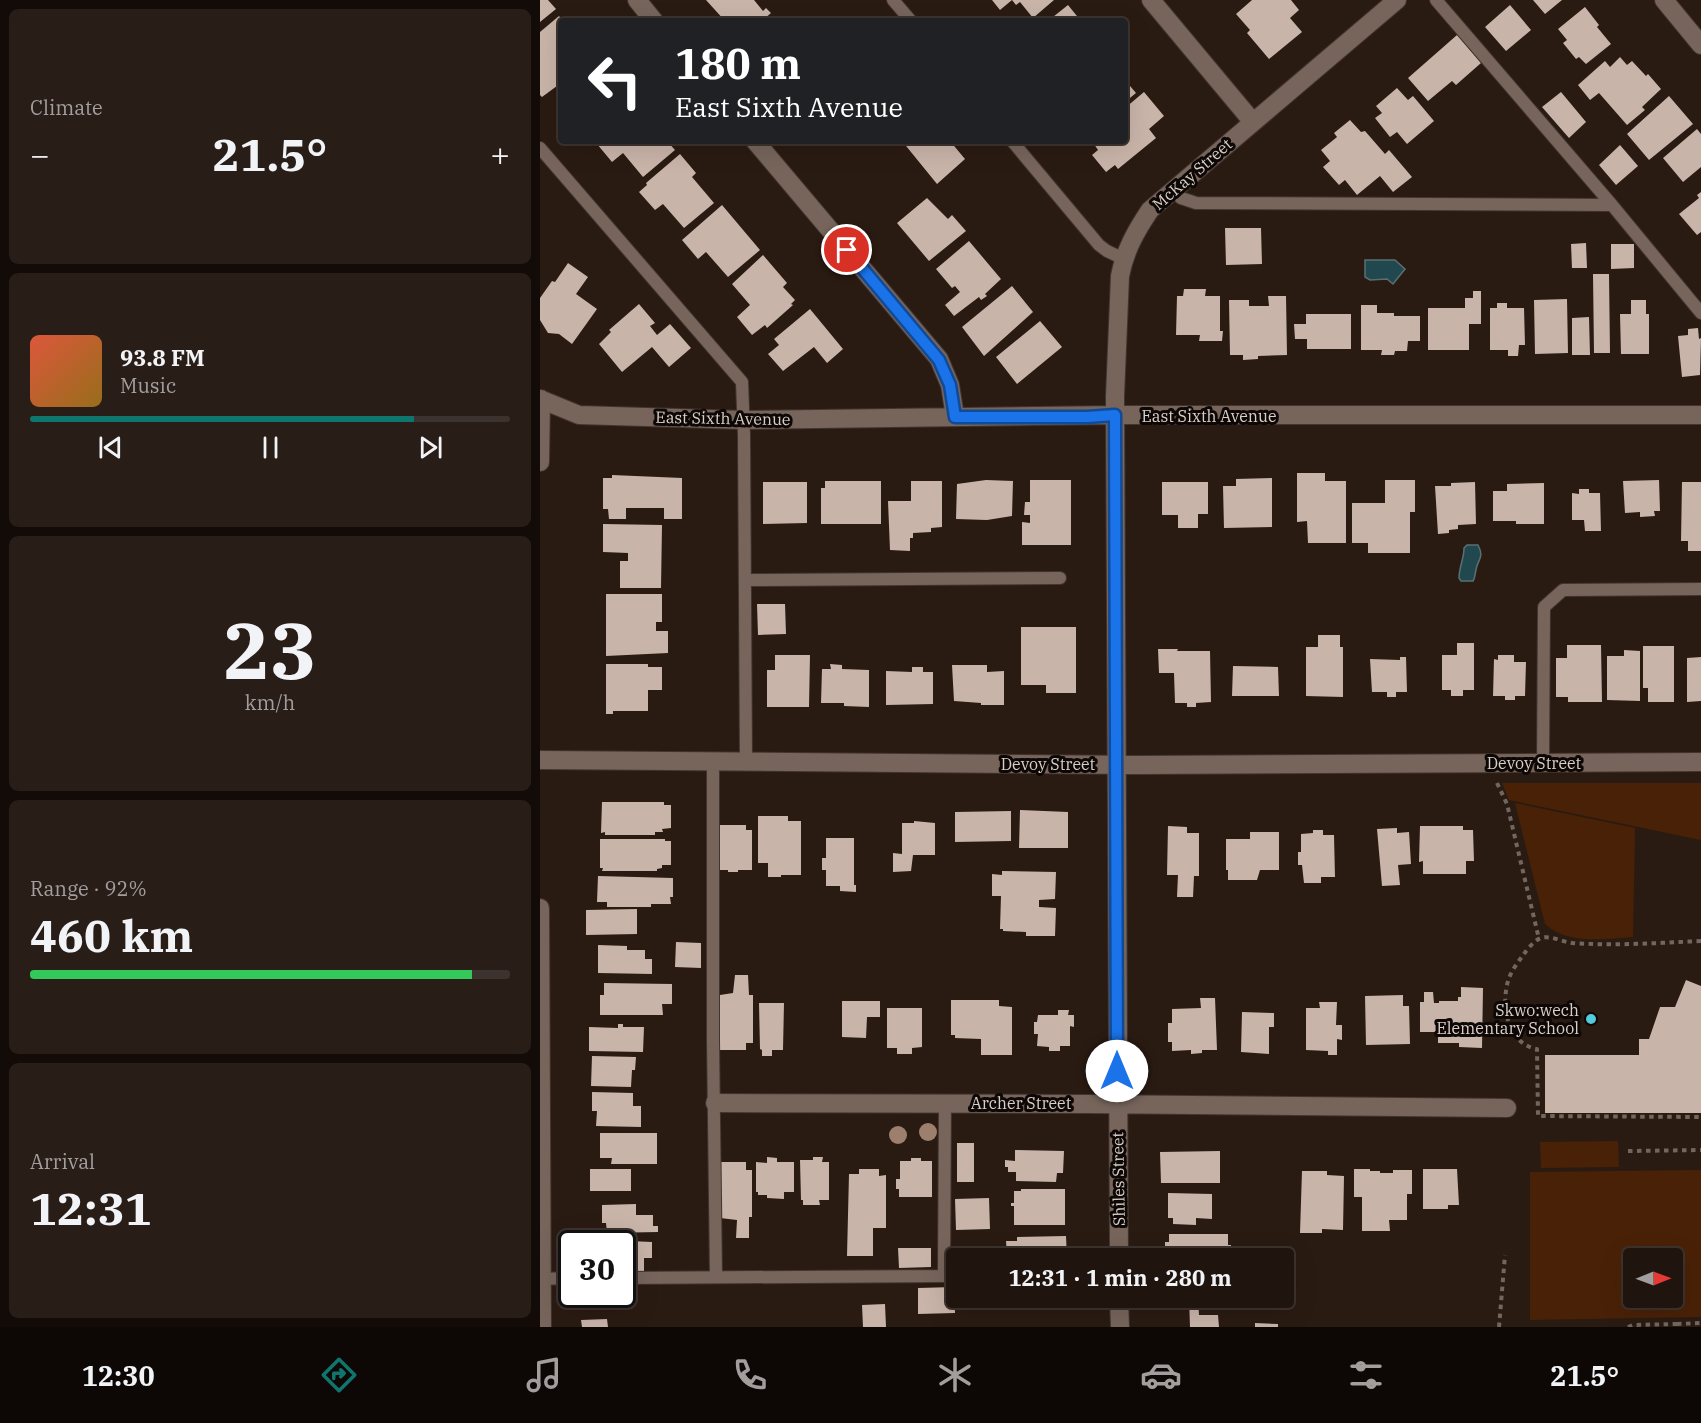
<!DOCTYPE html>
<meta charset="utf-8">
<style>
:root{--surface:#20140e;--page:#281d17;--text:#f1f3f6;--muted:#a29e9e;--line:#3d332e;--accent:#0f766e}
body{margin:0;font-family:"IBM Plex Serif",serif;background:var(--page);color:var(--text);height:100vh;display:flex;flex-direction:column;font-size:22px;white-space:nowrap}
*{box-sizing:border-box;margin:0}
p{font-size:20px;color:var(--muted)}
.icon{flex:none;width:33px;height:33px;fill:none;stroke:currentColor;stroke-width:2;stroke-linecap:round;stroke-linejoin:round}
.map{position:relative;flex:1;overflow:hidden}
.drawer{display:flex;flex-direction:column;gap:9px;padding:9px;background:#120b08;width:540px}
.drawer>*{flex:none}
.hud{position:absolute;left:18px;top:18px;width:570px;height:126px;border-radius:6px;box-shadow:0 6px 24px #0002,0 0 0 2px var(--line);background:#202124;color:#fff;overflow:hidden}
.needle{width:39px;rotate:89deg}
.controls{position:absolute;left:1083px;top:1248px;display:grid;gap:12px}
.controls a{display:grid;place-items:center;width:60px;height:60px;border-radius:6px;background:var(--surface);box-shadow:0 6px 24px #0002,0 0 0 2px var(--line);font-size:30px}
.speed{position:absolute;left:18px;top:1230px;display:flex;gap:12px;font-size:30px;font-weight:700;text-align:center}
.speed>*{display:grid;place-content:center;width:78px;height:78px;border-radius:50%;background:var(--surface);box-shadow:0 6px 24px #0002,0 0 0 2px var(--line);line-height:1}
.speed .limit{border:3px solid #111;border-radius:9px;background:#fff;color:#111}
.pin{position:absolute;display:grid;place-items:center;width:51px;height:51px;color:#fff;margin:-26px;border:3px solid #fff;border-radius:50%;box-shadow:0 2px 6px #0007}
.me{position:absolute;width:66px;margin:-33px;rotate:0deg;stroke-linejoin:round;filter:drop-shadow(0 0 4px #0008)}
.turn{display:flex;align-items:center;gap:21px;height:126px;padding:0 18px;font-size:27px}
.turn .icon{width:78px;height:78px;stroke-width:2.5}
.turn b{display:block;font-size:42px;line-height:51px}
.big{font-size:45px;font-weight:700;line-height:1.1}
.drawer .tile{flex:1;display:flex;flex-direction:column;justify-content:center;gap:9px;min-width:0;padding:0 21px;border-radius:9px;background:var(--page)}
.drawer .dial{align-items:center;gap:0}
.dial b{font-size:78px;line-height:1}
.song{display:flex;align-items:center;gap:18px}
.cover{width:72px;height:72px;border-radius:9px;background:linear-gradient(135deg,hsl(10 70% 55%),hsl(40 70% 35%))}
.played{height:6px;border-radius:3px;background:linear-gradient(90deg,var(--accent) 80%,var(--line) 80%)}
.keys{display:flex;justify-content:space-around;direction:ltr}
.heat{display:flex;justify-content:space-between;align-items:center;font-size:33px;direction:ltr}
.charge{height:9px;border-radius:4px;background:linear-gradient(90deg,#34c759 92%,var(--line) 0)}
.trip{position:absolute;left:406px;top:1248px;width:348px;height:60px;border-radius:6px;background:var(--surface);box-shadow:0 6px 24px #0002,0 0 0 2px var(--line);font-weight:700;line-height:60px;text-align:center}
.dock{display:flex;height:96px;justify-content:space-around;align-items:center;background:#0d0806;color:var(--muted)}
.dock .icon{width:42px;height:42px}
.dock .selected{color:var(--accent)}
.dock b{font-size:27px;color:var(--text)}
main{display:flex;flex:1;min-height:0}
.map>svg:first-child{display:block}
.green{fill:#492107;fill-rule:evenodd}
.water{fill:#21484e;stroke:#587073;stroke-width:1.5}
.building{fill:#c9b4a9}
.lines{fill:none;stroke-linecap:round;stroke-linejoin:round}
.service-casing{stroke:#423531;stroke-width:14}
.minor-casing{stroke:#423531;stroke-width:20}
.tertiary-casing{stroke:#423531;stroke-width:20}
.path{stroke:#73665e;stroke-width:4;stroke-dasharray:4.5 4.5;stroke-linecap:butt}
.service{stroke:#77655b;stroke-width:12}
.minor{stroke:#77655b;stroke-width:18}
.tertiary{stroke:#77655b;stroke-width:18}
.tree{fill:#9d7f6e}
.route-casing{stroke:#114b97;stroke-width:15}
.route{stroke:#1a73e8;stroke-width:10}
.poi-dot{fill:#53cbdb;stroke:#0d0705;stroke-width:2}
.labels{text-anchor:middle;stroke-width:6;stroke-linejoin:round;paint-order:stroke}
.street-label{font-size:16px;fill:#d9cfc9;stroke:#0d0705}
.poi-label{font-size:16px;fill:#d9cfc9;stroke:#0d0705;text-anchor:end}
</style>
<main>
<section class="drawer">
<div class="tile"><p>Climate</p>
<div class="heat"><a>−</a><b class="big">21.5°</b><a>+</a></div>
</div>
<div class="tile">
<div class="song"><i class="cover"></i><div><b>93.8 FM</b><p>Music</p></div></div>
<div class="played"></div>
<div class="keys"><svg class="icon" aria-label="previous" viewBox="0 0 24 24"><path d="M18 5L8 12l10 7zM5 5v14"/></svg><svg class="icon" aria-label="pause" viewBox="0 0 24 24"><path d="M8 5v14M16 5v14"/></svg><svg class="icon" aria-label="next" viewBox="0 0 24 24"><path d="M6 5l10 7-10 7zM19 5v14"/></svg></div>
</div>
<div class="tile dial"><b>23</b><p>km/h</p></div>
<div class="tile"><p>Range · 92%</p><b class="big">460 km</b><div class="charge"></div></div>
<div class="tile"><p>Arrival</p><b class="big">12:31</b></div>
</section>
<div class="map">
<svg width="1161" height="1327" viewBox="0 0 1161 1327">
<rect width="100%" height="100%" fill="#2a1b12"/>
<path class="green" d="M962 783H1161V840L969 800Z
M975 803 1095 828 1093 937C1064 939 1028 945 1005 924Z
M1078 1141 1079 1167 1001 1168 1000 1142Z
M1161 1170V1317L990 1320V1172ZM1094 1258H1132V1298H1094Z"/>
<path class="water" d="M825 260H855L865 269 853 284 847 279 830 280 825 277Z
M927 545H938C945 558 937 560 936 570 935 574 935 578 933 581H921L919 578C919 567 924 559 924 548Z"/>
<path class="building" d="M0 0H8L16 9 0 22Z
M166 0H214L223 11 226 8 231 13 224 19 222 16 216 21H185Z
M452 0H514L493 18 480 2 476 5 472 0 460 10Z
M712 0H751L759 10 750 18 762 32 729 59 707 33 710 30 696 14Z
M993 0H1022L1005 14Z
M528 5 541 21H508Z
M970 5 991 30 966 51 945 27Z
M1045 7 1059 25 1057 27 1071 44 1046 64 1039 57 1036 59 1023 43 1027 40 1018 29Z
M19 16 23 21H21V83L2 97 0 95V32Z
M917 35 941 63 916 85 912 81 888 101 868 78Z
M1080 57 1087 65 1092 61 1106 76 1108 74 1121 89 1102 107 1105 110 1087 125 1059 93 1050 100 1038 85 1065 61 1070 67Z
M585 80 596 93 585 102Z
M857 88 868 100 873 96 894 121 867 144 857 132 850 137 835 118 842 113 836 106Z
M604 92 624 116 609 129 616 138 578 169 575 165 566 172 552 155 558 150 552 141H585V108Z
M1021 92 1046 122 1029 138 1002 107Z
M1129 96 1153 124 1109 160 1087 134Z
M810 120 821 132 825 131 845 154 849 150 872 177 853 192 840 176 817 195 805 180 799 185 783 167 790 161 781 150 797 137 794 133Z
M1157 129 1161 134V167L1143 182 1123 158Z
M61 141H127L135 150 103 177 83 153 72 162 57 144Z
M362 141H410L425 159 397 184Z
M1080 145 1098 166 1076 185 1059 165Z
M140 154 156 173 152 177 174 203 144 228 123 204 115 210 99 192 107 185 106 183Z
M1161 192V232L1157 235 1139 214 1159 198 1157 195Z
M387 198 408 219 412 215 426 231 389 261 357 223Z
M182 205 220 250 188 277 166 252 158 259 142 240Z
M685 228H721L722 264 686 265Z
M429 241 461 279 445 294 447 296 441 300 439 297 414 316 405 305 420 292 415 286 412 288 396 269Z
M1046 243 1047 268H1032L1031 244Z
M1071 244H1094V268L1071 269Z
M223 255 247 283 243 287 255 300 251 304 253 305 227 328 225 325 212 335 197 317 210 305 192 284Z
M28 263 48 277 36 294 57 309 32 344 19 334 8 333 0 320V298L12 281 15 282Z
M1053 274H1069L1070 353H1054Z
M472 286 493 312 444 356 422 327Z
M644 289H666L665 296H680V331H683L682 341H659L660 335H636L637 296H643Z
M933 291H941V324H929V350H888V308H925V298H933Z
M728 296H746L747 355 718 356V359L703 360V355H690L689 300H709V306H729Z
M1027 299 1028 353 995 354 994 300Z
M1091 300H1106V314H1109V354H1081L1080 314H1091Z
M957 303H967V308H984L985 345H979L978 356H968V350H950V308H957Z
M99 304 115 323 110 326 117 335 130 324 151 348 129 367 112 347 82 372 59 344 71 332 69 330Z
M821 305H837V313H854V316H880V341H868L867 351H855L854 355H841L842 350H821Z
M270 309 303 349 287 363 274 347 243 371 228 354 239 345 234 339Z
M766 314H811V349H767V339H755L754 324H766Z
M1049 317 1050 355H1032V318Z
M500 321 522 347 477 384 456 357Z
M1158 328 1159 339 1161 338 1160 375 1142 377 1138 336 1148 335V329Z
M757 473H785V481H806V543H768L767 521 757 522Z
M72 475 142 478V519H124V508H86V519H69L68 509H63V478H72Z
M732 478V527L684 528 683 486H696V479Z
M446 480 473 481 472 516 447 520 416 519 417 484Z
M490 480H531V545H482V522L490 523V515H484L485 502H490Z
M845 480H875V512H870V553H828V543H812V503H845Z
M1119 480 1120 511H1114L1115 516 1100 517V512L1085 513 1083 481Z
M285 481H341V524H281V488H285Z
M371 481H402V527L391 528V532L373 533V538H370V551L350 550 348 501H371Z
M223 482H267V523L223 524Z
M622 482H668V514H658V528H638V515H622Z
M935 482 936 524 918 525V529L909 530V533L898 534 895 486H911V483Z
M1142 482H1161V551H1148V541H1141Z
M1004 483V524H976V521H953V491H967V484Z
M1039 489H1049V493H1060L1061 531H1045L1044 520H1032V493L1039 494Z
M63 524 122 525 121 588H80V561H88V553L63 552Z
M66 594H122V622H116V631H128V653L66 656Z
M217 604H245L246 634 218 635Z
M481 627H536V693H506V685H481Z
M778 635H800V647H803V697L766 696V647H778Z
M917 643H934V690H923V696H911V690H902V655H917Z
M1027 645H1061L1062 702H1028V697H1016V658H1027Z
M1103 646H1134V702H1108V688H1103Z
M618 649H638L637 651H670L671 702 656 703V707H647V703H635L634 673H619Z
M1084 650 1100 651V701L1067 700V656H1084Z
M235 655H270L269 707H227V670H235Z
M958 655H974V662H986L985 696H975V700H965V696H953L954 659 958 660Z
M860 657H866L867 692H856V697H847V692H832L830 659 860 660Z
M1161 657V701L1147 702V658Z
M66 664H108V667H122V690H108V711H73V714H66Z
M290 664 302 665V669L329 670V707L304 706V703H281L282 669H291Z
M412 665H447V672L464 671V705H441V703L414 701Z
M693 666 738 667 739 696H692Z
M372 667H383V672H393V704L346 705V671L372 672Z
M62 802H124V805H131V828L122 829 123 832H115V835H65V832L61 833Z
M480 810 528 812V848H479Z
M471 811V841L415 842V812Z
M218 816H248V821H261V875H241V877H228V863H218Z
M374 821 395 823V855H373L371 871 353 872V853L362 854V823H374Z
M180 825H206V830H212V870H198V872H188V870H180Z
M628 826 647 827V833H659V876H654L653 897H637L638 875H627Z
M880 826H923V830H933L934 861H926V874H883V861L879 862Z
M857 828V833L869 832 871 864 858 865 860 885 842 886 837 829Z
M773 830H783V835H794L795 877H781V883H764L762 865H758V852H761V834L773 833Z
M710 832H739V870H720L717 880H688V870H686V839H710Z
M286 838H314V885H316V892L300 891V886H286V870H282V858H286Z
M60 839H125V841H131V865H122V868L117 869V871H62L63 868H60Z
M462 871 516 872 515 899 499 900V907L516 908 515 936H486V932L463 931V929H460L461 896H452V874L462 875Z
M58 876 133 878V897H130L131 904H111V907H67V902H57Z
M97 909V934L46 935V910Z
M136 942 161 943V968L135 967Z
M58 945 87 946V950H105V959H112V974L58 973Z
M195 975H208L209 995H213V1043H206V1050H180V995L193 993Z
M1146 980 1161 986V1113H1005V1055H1099V1039H1109L1120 1007H1135Z
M64 983 132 984V1004H122L123 1015H60V995H64Z
M921 987 943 988 942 1048 919 1047V1043H898V1032H880V1002H884V992H893L894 1003H899V1001H918V997H921Z
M863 995V1006H869L870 1044 826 1045 825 996Z
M660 998H675L677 1050H662V1053L651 1054V1050L632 1051V1042H628V1023H632V1009L661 1008Z
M411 1000H459V1006L472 1007V1055H441V1039L415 1038V1035H411Z
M302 1001H340V1017H327L326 1038 302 1037Z
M779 1002H797L796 1025H802V1040L797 1039V1055H788V1051L766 1050V1008H780Z
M219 1003H244L243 1050H232V1056H222V1050L220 1049Z
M347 1008H382V1047L372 1048V1054H357V1048H347Z
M518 1010H529L528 1015H534V1027L530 1026V1046H520V1051H509V1047L497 1046 498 1034H494V1022H497L498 1015H518Z
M702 1012 734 1013V1027H729V1054L701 1052Z
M78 1024H83V1027H104L103 1052 49 1051V1027L78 1028Z
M52 1056 96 1057 95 1070H92L91 1087 51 1086Z
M52 1092 93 1093V1106H101V1127L56 1126 57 1111H52Z
M60 1133H117V1164H71L72 1158H60Z
M417 1143H434V1182H417Z
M475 1150 524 1151 523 1173H517L516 1182 476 1181V1172H468V1167H465V1160L475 1161Z
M680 1151V1183H621L620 1152Z
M227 1157 237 1158V1162H254V1192H244V1199L227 1198V1195H218V1192H216V1162L227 1163Z
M273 1157H283L282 1162H289V1200H279L280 1205H263V1200H261L260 1160H273Z
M371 1158H381V1161H392V1197H359V1189H356V1179H360V1161H371Z
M181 1162H206V1170H212V1217H209V1238H196L197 1220 180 1218Z
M50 1169H91V1191H50Z
M319 1169H339V1176L346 1175V1228H333V1256H307L309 1174H319Z
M814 1169H830V1171H840V1173H853V1170H872V1194H867V1220H849L850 1231H822V1197H814Z
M883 1169H917L919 1205H908V1209H883Z
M762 1171H787V1175L804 1176 803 1230 782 1229V1233H760Z
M481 1189H525V1225H474V1206H471V1203H474V1191H481Z
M628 1193 672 1194V1219L656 1218V1225L633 1224V1218H628Z
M449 1198 450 1229 416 1230 415 1199Z
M96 1204V1215H113V1226H118V1232L67 1233 66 1223H62V1205Z
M629 1234H688V1245H691V1258H630L625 1257V1242H629Z
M526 1236 527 1258H475V1255H467L466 1241H477V1237Z
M67 1240 112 1242V1258H104V1272H82V1244H67Z
M358 1248H391V1267L359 1268Z
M414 1287 415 1313 378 1314V1288Z
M649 1298H658L659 1315H678L679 1327H650Z
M345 1304 346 1327H323L322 1305Z
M67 1319 68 1327H42L41 1320Z
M715 1323 738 1324V1327H715Z"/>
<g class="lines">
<g class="service-casing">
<path id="service" d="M353 0 371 21
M896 0 1072 205
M472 141 559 245 567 251 584 259
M0 148 202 382 204 435 206 762
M631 190 641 198 656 203 1072 205 1161 313
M205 580 520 578
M173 762V1040L176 1276
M1003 763 1004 607 1023 590 1161 589
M82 1278 404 1276 405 1103
M0 1279 32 1278"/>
</g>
<g class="minor-casing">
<path id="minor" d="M97 0 114 21
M611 0 712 121
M215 141 399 359 410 385 415 417
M0 399 39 415 204 420 575 415H1161
M0 462 1 399
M0 760 600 765 1161 762
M0 908 2 1327
M175 1103 546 1104 967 1108
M579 1258 575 396 580 276C585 250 596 231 610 210L857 0
M579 1298 580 1327"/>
</g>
<g class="tertiary-casing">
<path id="tertiary" d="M1124 0 1161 45"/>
</g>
<path class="path" d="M957 783 967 804 999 939
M1161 941C1118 943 1075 946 1032 943 1023 942 1010 935 1001 938 995 940 988 948 984 954 978 962 971 971 968 981 961 1005 967 1044 997 1049L998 1116 1161 1117
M1088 1151 1161 1150
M1137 1324 1161 1323
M959 1327 965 1255
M1088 1327 1093 1325 1137 1324V1327"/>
<use href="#service" class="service"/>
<use href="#minor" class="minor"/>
<use href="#tertiary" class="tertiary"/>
</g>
<g class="tree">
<circle cx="388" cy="1132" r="9"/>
<circle cx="358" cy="1135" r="9"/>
</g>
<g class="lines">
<g class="route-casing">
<path id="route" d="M307 250 399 360 410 385 415 417H547L575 415 577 1071"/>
</g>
<use href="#route" class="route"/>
</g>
<circle class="poi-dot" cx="1051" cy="1019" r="6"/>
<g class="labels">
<g class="street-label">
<text transform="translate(652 174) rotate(-41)" y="6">McKay Street</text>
<text x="669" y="422">East Sixth Avenue</text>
<text transform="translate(183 418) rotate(1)" y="6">East Sixth Avenue</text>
<text x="994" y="769">Devoy Street</text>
<text x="508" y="770">Devoy Street</text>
<text x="481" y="1109">Archer Street</text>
<text transform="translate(578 1179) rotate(-91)" y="6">Shiles Street</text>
</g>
<g class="poi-label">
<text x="1039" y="1016">Skwo:wech<tspan x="1039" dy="18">Elementary School</tspan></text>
</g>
</g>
</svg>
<div class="controls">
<a><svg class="needle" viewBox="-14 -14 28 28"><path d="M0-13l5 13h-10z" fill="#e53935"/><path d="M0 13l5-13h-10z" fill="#a29e9e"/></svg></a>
</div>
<div class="speed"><div class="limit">30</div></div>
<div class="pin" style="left:307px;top:250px;background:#d93025"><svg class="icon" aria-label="arrive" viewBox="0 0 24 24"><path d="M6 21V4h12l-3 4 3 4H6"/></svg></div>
<svg class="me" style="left:577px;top:1071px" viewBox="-20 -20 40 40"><circle r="19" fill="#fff"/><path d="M0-13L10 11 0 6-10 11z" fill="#1a73e8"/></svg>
<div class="trip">12:31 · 1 min · 280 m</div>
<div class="hud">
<div class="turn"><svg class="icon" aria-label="left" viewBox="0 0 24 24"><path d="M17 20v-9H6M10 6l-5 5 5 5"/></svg><div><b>180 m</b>East Sixth Avenue</div></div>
</div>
</div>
</main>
<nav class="dock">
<b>12:30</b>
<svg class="icon selected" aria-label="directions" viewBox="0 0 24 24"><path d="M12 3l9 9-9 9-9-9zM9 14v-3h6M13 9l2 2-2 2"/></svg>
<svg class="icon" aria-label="music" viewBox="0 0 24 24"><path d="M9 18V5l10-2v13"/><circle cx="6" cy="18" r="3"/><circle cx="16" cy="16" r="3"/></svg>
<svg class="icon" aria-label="phone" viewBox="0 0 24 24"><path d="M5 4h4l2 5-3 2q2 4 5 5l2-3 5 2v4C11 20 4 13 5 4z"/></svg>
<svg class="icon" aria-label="climate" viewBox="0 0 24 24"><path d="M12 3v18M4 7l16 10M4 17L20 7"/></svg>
<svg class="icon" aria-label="car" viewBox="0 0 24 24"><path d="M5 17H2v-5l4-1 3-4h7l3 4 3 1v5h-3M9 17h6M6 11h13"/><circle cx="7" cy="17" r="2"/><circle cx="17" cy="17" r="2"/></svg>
<svg class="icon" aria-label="filters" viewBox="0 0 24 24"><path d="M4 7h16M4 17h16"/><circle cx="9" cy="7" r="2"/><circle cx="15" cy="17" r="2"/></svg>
<b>21.5°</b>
</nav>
